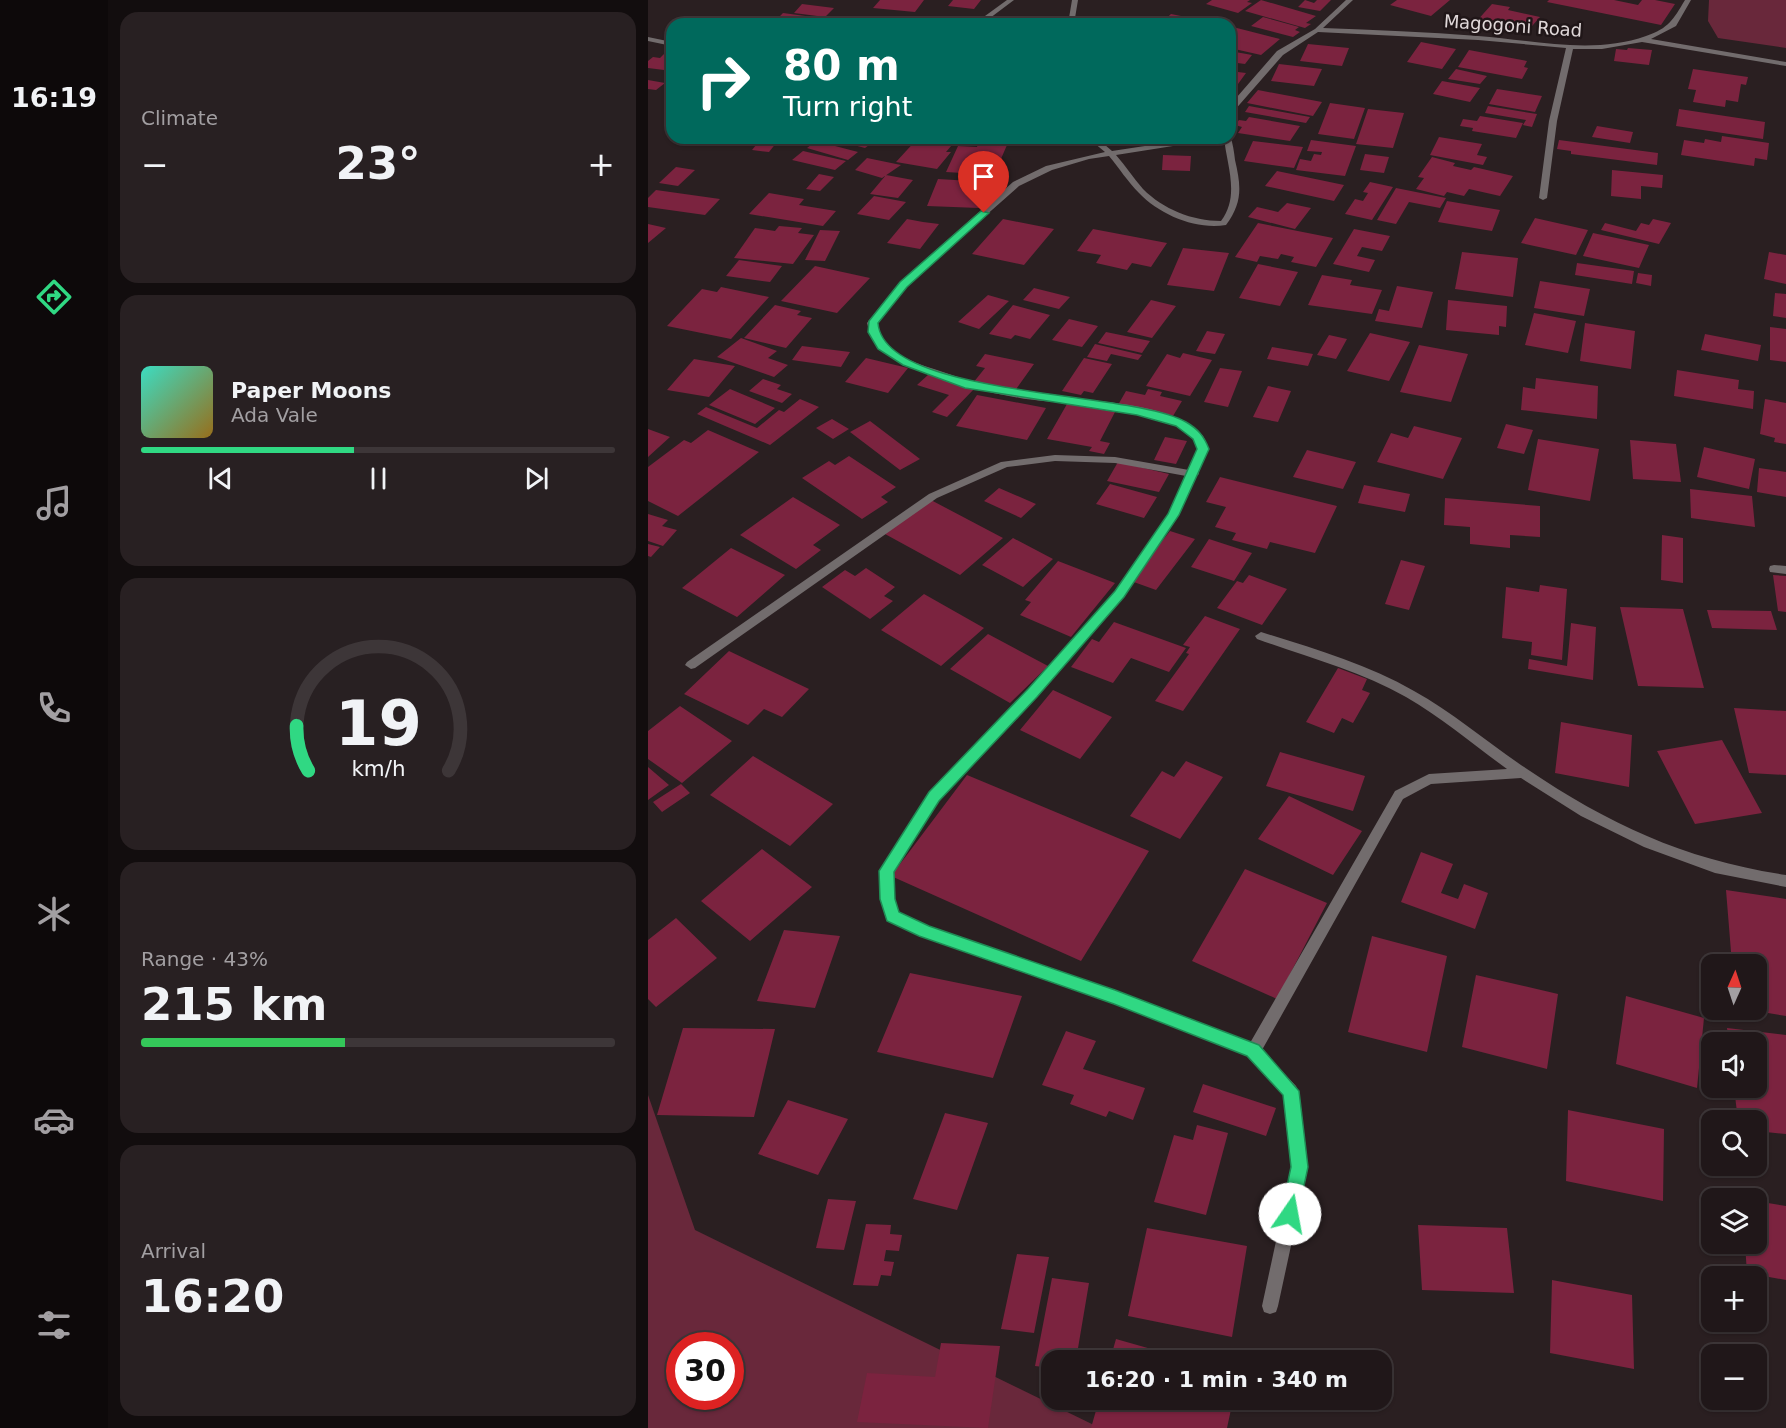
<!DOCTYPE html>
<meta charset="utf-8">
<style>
:root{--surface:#201719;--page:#282022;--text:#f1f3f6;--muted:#a29fa2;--line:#3d3638;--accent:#30d883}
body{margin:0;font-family:"DejaVu Sans",sans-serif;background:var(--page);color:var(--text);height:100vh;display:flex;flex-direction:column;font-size:22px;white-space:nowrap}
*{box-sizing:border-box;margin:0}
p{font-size:20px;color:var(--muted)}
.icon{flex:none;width:33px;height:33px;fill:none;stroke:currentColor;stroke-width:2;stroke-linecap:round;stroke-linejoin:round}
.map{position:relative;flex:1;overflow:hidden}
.side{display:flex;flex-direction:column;gap:12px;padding:12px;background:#120d0e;width:540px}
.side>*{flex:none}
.top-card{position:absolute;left:18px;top:18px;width:570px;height:126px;border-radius:18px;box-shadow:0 2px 4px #0004,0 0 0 2px var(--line);background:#00695c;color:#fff;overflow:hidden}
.needle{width:39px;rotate:3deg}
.controls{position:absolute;left:1053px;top:954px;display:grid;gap:12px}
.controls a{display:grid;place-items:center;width:66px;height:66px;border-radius:12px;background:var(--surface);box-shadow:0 2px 4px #0004,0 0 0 2px var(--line);font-size:30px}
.speed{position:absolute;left:18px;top:1332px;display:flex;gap:12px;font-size:30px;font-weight:700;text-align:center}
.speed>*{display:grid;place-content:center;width:78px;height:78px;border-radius:50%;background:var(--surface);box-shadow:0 2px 4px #0004,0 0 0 2px var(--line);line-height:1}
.speed .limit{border:9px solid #d22;background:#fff;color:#111}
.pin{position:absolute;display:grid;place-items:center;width:51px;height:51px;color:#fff;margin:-62px -26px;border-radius:50% 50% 50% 0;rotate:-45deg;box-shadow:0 0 6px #0007}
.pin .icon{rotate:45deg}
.me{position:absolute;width:66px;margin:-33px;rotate:12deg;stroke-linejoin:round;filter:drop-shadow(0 0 4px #0008)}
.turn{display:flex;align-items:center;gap:21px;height:126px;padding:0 18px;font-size:27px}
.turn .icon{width:78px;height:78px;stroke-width:2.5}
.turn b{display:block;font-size:42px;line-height:51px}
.big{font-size:45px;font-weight:700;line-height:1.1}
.side .tile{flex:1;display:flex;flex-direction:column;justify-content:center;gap:9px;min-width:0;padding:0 21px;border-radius:18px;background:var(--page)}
.side .dial{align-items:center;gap:0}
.dial svg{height:156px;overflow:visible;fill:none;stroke:var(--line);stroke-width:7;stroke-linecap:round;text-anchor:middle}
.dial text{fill:var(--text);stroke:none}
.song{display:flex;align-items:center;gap:18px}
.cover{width:72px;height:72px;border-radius:9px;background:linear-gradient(135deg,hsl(170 70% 55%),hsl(40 70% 35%))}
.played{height:6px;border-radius:3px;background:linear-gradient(90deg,var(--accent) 45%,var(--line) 45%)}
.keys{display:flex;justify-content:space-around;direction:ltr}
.heat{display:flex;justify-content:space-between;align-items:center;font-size:33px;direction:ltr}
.charge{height:9px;border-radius:4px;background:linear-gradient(90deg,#34c759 43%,var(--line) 0)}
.trip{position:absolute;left:393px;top:1350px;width:351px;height:60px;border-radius:18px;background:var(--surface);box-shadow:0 2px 4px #0004,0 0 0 2px var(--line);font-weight:700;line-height:60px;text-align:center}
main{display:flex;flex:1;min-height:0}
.tab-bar{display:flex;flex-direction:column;width:108px;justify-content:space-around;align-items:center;background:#0d090a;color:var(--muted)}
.tab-bar .icon{width:42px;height:42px}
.tab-bar .on{color:var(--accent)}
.tab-bar b{font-size:27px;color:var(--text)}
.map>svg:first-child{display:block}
.green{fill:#69283b;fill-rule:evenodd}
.building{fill:#7b233f}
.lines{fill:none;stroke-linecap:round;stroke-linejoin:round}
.minor{fill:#726c6d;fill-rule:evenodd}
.route{fill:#30d883;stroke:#1f8c55;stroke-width:1.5}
.labels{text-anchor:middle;stroke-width:5;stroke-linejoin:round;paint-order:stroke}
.far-street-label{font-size:18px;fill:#e0d8d9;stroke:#201618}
</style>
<main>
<nav class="tab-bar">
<b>16:19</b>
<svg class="icon on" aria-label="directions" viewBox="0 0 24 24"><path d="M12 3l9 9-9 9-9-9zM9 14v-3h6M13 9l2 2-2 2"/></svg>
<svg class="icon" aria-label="music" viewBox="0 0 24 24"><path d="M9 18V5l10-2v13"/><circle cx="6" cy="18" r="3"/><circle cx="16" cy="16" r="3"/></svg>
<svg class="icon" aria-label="phone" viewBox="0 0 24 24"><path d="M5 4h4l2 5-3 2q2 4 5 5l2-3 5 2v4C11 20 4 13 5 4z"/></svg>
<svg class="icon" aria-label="climate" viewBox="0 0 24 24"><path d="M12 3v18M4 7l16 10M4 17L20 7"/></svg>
<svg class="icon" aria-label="car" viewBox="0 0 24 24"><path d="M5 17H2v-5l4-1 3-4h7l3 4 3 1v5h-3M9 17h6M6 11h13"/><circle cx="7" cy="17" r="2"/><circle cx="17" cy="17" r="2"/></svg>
<svg class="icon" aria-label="filters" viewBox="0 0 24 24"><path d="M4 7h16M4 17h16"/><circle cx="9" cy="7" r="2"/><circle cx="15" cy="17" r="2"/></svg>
</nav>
<section class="side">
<div class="tile"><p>Climate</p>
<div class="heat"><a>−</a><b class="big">23°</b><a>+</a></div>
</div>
<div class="tile">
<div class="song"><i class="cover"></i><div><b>Paper Moons</b><p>Ada Vale</p></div></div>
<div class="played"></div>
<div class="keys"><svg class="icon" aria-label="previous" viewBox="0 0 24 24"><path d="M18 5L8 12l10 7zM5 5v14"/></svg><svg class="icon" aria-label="pause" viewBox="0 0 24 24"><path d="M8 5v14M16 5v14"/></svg><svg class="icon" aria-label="next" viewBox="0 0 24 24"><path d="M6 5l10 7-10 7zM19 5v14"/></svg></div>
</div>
<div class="tile dial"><svg viewBox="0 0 100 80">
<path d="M14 69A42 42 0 1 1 86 69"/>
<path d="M14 69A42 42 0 0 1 8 46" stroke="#30d883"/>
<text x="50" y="56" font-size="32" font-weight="700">19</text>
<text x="50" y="72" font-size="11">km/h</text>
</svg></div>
<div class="tile"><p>Range · 43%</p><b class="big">215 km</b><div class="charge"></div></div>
<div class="tile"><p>Arrival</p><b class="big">16:20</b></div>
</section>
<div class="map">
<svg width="1138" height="1428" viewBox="0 0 1138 1428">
<rect width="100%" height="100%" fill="#2a1f21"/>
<path class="green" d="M1061 0H1138V48L1070 38 1060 21Z
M0 1095 47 1230 452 1428H0ZM32 1346H82V1396H32Z"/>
<path class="building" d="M232 0H276L267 12 225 8Z
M305 0H333L326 9 300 6Z
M564 0H602L599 2 604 3 590 13 558 4Z
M613 0 668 16 658 23 663 24 657 28 597 11Z
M657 0 666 3 669 0H683L672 11 650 7Z
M749 0H802L783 16 742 5Z
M901 0H966L990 5 994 0H1007L1027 4 1013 25 899 2Z
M154 4 186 8 177 17 146 13Z
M844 4 862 7 860 10 892 17 877 34 827 23Z
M135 13 180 19 175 24H167L129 19Z
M523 14 568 23V24H512Z
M615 17 651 27 647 30 652 32 645 37 603 26Z
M585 27 632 39 613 55 582 48V30Z
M773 42 808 49 794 69 759 62Z
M660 44 701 48 694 66 652 61Z
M980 48 1004 50 1001 65 966 61 968 49 979 50Z
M20 50H24V71L0 68V61L5 57 12 58Z
M821 50 879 61 876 67 880 68 874 79 810 67Z
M582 51 604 55 597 64 582 62Z
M631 64 674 69 666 86 623 81Z
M808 69 839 76 832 84 800 79Z
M1045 69 1100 77 1098 85 1093 84 1090 102 1078 100 1077 107 1045 102 1048 90 1040 89Z
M582 71 598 73 582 95Z
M0 80 17 83 8 90 0 89Z
M794 81 832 88 822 102 785 94Z
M849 89 894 96 887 112 841 104Z
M610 90 674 102 665 116 599 103Z
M682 103 717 108 706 139 670 134Z
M601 106 662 117 658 123 597 112Z
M840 106 889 114 884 127 875 125 878 120 837 113Z
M720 109 756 113 745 148 708 144Z
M1031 109 1117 122 1115 139 1028 126Z
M832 116 875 123 868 138 824 131 825 128 812 126 815 119 829 121Z
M601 117 652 126 642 141 590 133 594 127 587 125 591 120 598 121Z
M949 126 985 132 982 143 944 137Z
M1074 136 1121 143 1119 160 1107 158 1106 166 1033 155 1036 140 1056 143 1057 139 1073 142Z
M791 137 834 144 829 155 839 157 835 165 782 155Z
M179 138H220L228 140 217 148Z
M270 138H300L309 139 298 152H303L289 169 248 162Z
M112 140 129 142 121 152 104 150Z
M663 140 708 146 697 176 648 170 652 159 663 161 666 154 673 155 674 152 659 151Z
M911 140 1010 153 1009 165 923 154V151L909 149Z
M168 141 210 152 200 160 159 148Z
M605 141 655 147 646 168 596 161Z
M330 143 359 145 346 175 298 172 310 146 329 147Z
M155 151 198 161 187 170 144 160Z
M717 154 741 157 736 173 712 170Z
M515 155 543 156 542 171 514 170Z
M784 157 807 163 805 166 823 170 826 167 865 176 852 196 821 189 816 196 799 192 796 196 768 189 776 178 770 177Z
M219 158 253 165 234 178 207 170Z
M28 167 47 170 30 186 11 183Z
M964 170 1015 175 1014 188 993 186V199L963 196Z
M629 171 696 185 686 201 617 186Z
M171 174 186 177 172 191 158 189Z
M238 175 265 180 250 198 222 194Z
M290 179 340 182 331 208 279 206Z
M722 182 745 187 724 220 697 214 707 199 715 201 720 193 715 192Z
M748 188 798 198 792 208 761 202 748 224 729 220Z
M8 190 72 199 57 215 0 207V198Z
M121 193 156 199 151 205 188 211 175 226 101 214Z
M226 196 258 202 241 220 209 214Z
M799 201 852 210 844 231 790 222Z
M639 203 663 208 647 229 600 217 609 207 630 212Z
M887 218 940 230 928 255 873 243Z
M259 219 275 222 291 224 272 249 239 243Z
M355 219 406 229 376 265 324 254Z
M1005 219 1023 223 1011 244 953 230 957 223 988 231 993 223 1001 225Z
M610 223 685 238 668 267 643 262 646 257 633 254 630 259 612 256 609 262 587 257Z
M0 224 18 228 0 243Z
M131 226 154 228 150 233 166 235 145 264 86 258 107 228 127 231Z
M445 229 519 243 503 267 484 263 479 270 448 263 453 255 429 251Z
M706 229 742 236 734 251 714 247 709 256 727 260 721 272 685 264Z
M172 230 192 231 177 261 157 260Z
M945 233 1001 245 991 268 935 256Z
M535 248 581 253 566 291 519 285Z
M814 252 870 258 865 297 807 289Z
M1121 252 1138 255V284L1116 279Z
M91 260 134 266 122 282 78 276Z
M929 263 986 271 984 284 927 275Z
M610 264 650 272 632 306 591 298Z
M167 266 222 278 189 313 133 301Z
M990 273 1004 275 1003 286 988 283Z
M674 275 704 280 702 285 734 290 724 314 660 305Z
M892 281 942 289 936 316 886 308Z
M749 286 785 292 774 328 727 321 731 309 741 311Z
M73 287 121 297 83 339 19 326 54 289 69 292Z
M386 288 422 297 411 309 375 300Z
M1127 293 1138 294V318L1125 316Z
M340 295 361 301 331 329 310 322Z
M503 300 528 306 504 338 479 332Z
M800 300 859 306 858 327 851 326V335L798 330Z
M127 305 153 311 149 315 164 318 138 348 96 338Z
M365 305 402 315 382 339 367 335 363 339 341 334Z
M886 313 928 321 920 353 877 345Z
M421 319 450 326 434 347 404 340Z
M937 323 987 331 983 369 932 361Z
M1122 327 1138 329V362L1122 360Z
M559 331 577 334 567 354 548 351Z
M458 332 502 341 494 353 450 343Z
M722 333 762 342 741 381 699 371Z
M1057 334 1113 345 1110 361 1053 350Z
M681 335 699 339 688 359 669 355Z
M93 338 129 351 120 358 140 365 126 377 69 357Z
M447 344 494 355 490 360 463 354 459 361 439 357Z
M771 345 820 354 803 402 752 392Z
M154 346 202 352 193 367 144 360Z
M624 347 665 354 660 366 619 359Z
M535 353 564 360 542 396 498 386 519 354 532 358Z
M337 354 386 364 366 392 325 383 337 368 328 366Z
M218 358 260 368 240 393 197 382Z
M436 358 464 364 445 393 436 391 433 395 414 391Z
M46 359 87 366 61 397 19 390Z
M572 368 594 371 580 407 556 402Z
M1029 370 1091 380 1090 389 1106 391 1105 409 1026 396Z
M281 374 326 389 299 417 284 412 301 395 269 385Z
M888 378 950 386 949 419 873 410 875 387 887 389Z
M115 379 133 385 129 389 144 394 134 403 101 391Z
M620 386 643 391 630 422 605 417Z
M82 389 127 408 107 424 61 405Z
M500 389 514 392 512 396 534 401 525 416 470 405 478 391 497 395Z
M329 395 398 408 379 440 308 426Z
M152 399 171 407 122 445 49 414 58 407 109 428 131 410 136 412Z
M1117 399 1138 403V444L1126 442 1127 438 1112 434Z
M419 404 467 412 452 441 462 443 456 454 441 451 444 447 399 439Z
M184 419 201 429 185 439 168 428Z
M222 421 272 459 252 470 202 432Z
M858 424 885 430 876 454 849 448Z
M766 426 814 438 795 479 729 462 743 433 760 438Z
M0 429 22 437 0 457Z
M60 430 111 452 30 516 0 501V467L36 440 43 443Z
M517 437 539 441 528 464 506 460Z
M890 439 951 449 942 501 880 490Z
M982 440 1028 444 1033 482 985 479Z
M1056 447 1107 459 1101 489 1049 477Z
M659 450 708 462 695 489 645 477Z
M201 456 248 487 233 497 240 502 214 519 154 478 181 461 187 465Z
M470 462 521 474 511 492 459 481Z
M1111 468 1138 472V497L1109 492Z
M572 477 689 506 667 553 622 542 619 549 584 540 588 533 567 527 578 507 558 502Z
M462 484 509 497 496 518 448 504Z
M716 485 762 494 757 512 710 503Z
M351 488 388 504 373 518 336 501Z
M1042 489 1104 496 1107 527 1043 518Z
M145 497 192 525 165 545 173 550 148 569 92 535Z
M797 498 892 506V537L862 535V548L822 544V527L796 525Z
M281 499 355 538 312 575 237 534Z
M0 514 20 520 14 526 29 530 15 546 0 541Z
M522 531 547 539 508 590 483 581Z
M1014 535 1035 538V583L1013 580Z
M365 538 405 559 375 587 334 565Z
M561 539 604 553 586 581 543 567Z
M0 544 12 547 3 557 0 556Z
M83 548 137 575 89 617 34 588Z
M753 560 777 566 761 610 737 604Z
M410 561 467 583 423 637 372 615 383 602 377 600Z
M218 568 247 587 236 596 245 601 222 619 174 587 197 570 207 576Z
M601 575 639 589 614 625 569 608 589 581 595 583Z
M1125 575 1138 576V612L1130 611Z
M892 585 919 589 914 660 883 655 884 642 854 638 858 587 891 592Z
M276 594 336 628 293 666 233 630Z
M972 607 1035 609 1056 688 990 686Z
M1059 610 1123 611 1129 630 1064 628Z
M557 616 592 629 535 711 507 701 541 654 538 653 542 647 535 645Z
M466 622 538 648 521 672 483 658 465 683 423 667 444 639 451 642Z
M923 623 948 627 945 680 880 669 881 659 919 666Z
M340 634 400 666 362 703 302 669Z
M81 651 161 689 134 717 116 709 100 725 36 694Z
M690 668 719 679 714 690 722 693 705 723 694 718 686 733 658 722Z
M405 690 464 717 432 759 372 730Z
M32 706 84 741 34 783 0 759V731Z
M1086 708 1138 711V775L1101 773Z
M913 722 984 735 981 787 907 773Z
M1074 740 1114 813 1047 824 1009 751Z
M632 752 717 776 705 811 618 786Z
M105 756 185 804 142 846 62 795Z
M538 761 575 777 532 839 482 816 514 771 526 777Z
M0 767 21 785 0 800Z
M319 775 501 851 433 961 243 876Z
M33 784 42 793 14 812 5 802Z
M641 796 714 831 685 875 610 839Z
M114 849 164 887 102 941 53 901Z
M773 852 805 864 793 893 810 899 816 884 840 893 827 929 753 902Z
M597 869 679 903 629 999 544 961Z
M1078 890 1138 899V1016L1108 1011V964H1084Z
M28 918 69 958 8 1007 0 999V940Z
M136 930 192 936 167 1008 109 1001Z
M724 936 799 956 779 1052 700 1032Z
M262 973 374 996 345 1078 229 1052Z
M828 975 910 994 899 1069 814 1047Z
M978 996 1056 1018 1049 1088 968 1064Z
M35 1028 127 1029 106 1117 9 1115Z
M1079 1028 1138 1035V1134L1108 1131V1120H1090L1086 1088H1108V1042H1081Z
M418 1031 448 1041 435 1069 497 1088 485 1120 461 1111 458 1117 422 1104 426 1095 394 1085Z
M555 1084 628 1108 618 1136 545 1112Z
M140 1100 200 1119 170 1175 110 1154Z
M920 1110 1016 1129 1015 1201 918 1181Z
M297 1113 340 1123 309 1210 265 1199Z
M549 1125 580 1133 558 1215 506 1202 526 1135 545 1140Z
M180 1199 208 1201 196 1250 168 1248Z
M1108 1201 1138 1206V1280L1099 1273 1097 1244H1108Z
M218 1224 243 1225 242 1234 254 1235 251 1251 238 1250 236 1261 246 1262 243 1276 233 1275 230 1286 205 1285Z
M770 1225 859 1228 866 1293 774 1290Z
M499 1228 599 1246 584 1337 480 1316Z
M369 1254 401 1257 386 1333 353 1329Z
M404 1278 441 1283 428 1360H404V1368L387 1366Z
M904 1280 984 1295 986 1369 902 1353Z
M468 1339 542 1360H462Z
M293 1343 352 1346 340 1428 209 1422 219 1373 287 1377Z
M451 1400H585L579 1428H443Z
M649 1400H720V1409L649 1401Z"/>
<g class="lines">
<path class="minor" d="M359 0H366L334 24H326Z
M424 0H430L426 24H420Z
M698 0H705L675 28C727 30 779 32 830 36 885 40 945 55 998 36 1021 28 1025 20 1037 0H1043L1028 26 1003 39 1138 62V66L994 42 954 49H925L909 121 899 198 895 200 891 198 901 121 918 48 830 40 670 32 635 55 585 112H582V105L629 51 667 29Z
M0 37 24 42V46L0 41Z
M582 136C585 143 586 152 587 160 593 186 595 202 578 225 548 230 512 215 491 193 480 182 471 168 461 156L441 159 404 170 371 186 258 286 229 323C235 351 261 361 286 369 317 380 348 389 380 394 426 401 518 399 552 433 557 437 558 443 560 449L550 472 551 474 547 477 530 515 476 597 388 696 290 801 246 872V899L250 913 281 926 467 991 602 1043 747 791 781 774 859 769C826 745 794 718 758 697 712 671 659 657 609 639L607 636 613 632C664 648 719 664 766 691 806 713 841 744 879 769 962 825 1038 860 1138 875V887L1067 873 996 847 933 816 873 778 783 784 755 799 614 1050 648 1086 650 1091 660 1167 630 1306 628 1312 622 1314 616 1312 614 1306 644 1167 636 1094 600 1056 465 1003 277 937 239 921 232 899V871L282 793 380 690 468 591 520 514 538 476 467 463 407 461 359 467 289 498 47 668 43 669 37 665 39 662 281 494 353 462 407 455 467 457 541 470 550 449C537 405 411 405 372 398 340 393 309 384 279 373 252 364 226 353 219 323L252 282 365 182 398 166 457 152 440 138H449L464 151 523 142 534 138H545L525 146 468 155C478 166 485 178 495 189 515 209 544 221 573 221 592 196 579 166 576 138H582Z
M1126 565 1138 566V574L1122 572 1121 569 1122 566Z"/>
</g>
<path class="route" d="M333 211 341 213 259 287 230 323C236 398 484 390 538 422 550 429 556 436 561 449L531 515 476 597 389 697 291 801 246 872 247 899 251 912 281 926 467 990 611 1045 651 1091 660 1167 650 1214 648 1220 642 1222 635 1220 633 1214 643 1167 635 1095 599 1056 466 1004 271 936 239 921 232 899 231 871 281 792 380 689 467 591 520 514 549 449 545 439 528 426 489 415 317 388 255 365 230 349 220 332 221 321 252 282Z"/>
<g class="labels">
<g class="far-street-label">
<text transform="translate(865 26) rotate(4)" y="6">Magogoni Road</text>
</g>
</g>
</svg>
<div class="controls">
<a><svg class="needle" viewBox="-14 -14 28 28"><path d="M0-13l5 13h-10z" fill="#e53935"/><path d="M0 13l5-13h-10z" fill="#a29fa2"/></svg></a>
<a><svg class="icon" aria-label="sound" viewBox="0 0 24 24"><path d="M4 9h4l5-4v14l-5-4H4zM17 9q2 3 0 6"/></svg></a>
<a><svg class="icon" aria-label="search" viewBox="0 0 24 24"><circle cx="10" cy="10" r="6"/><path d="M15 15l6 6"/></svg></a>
<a><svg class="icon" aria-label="layers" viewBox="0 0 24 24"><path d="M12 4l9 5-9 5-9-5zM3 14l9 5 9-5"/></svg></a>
<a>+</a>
<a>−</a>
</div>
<div class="speed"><div class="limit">30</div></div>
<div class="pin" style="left:336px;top:213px;background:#d93025"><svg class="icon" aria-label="arrive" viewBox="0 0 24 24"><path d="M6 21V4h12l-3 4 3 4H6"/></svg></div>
<svg class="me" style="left:642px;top:1214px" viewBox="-20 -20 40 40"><circle r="19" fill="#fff"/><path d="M0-13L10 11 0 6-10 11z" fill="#30d883"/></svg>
<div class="trip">16:20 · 1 min · 340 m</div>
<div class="top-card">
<div class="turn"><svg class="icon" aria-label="right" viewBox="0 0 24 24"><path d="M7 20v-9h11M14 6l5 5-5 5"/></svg><div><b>80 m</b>Turn right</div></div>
</div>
</div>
</main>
